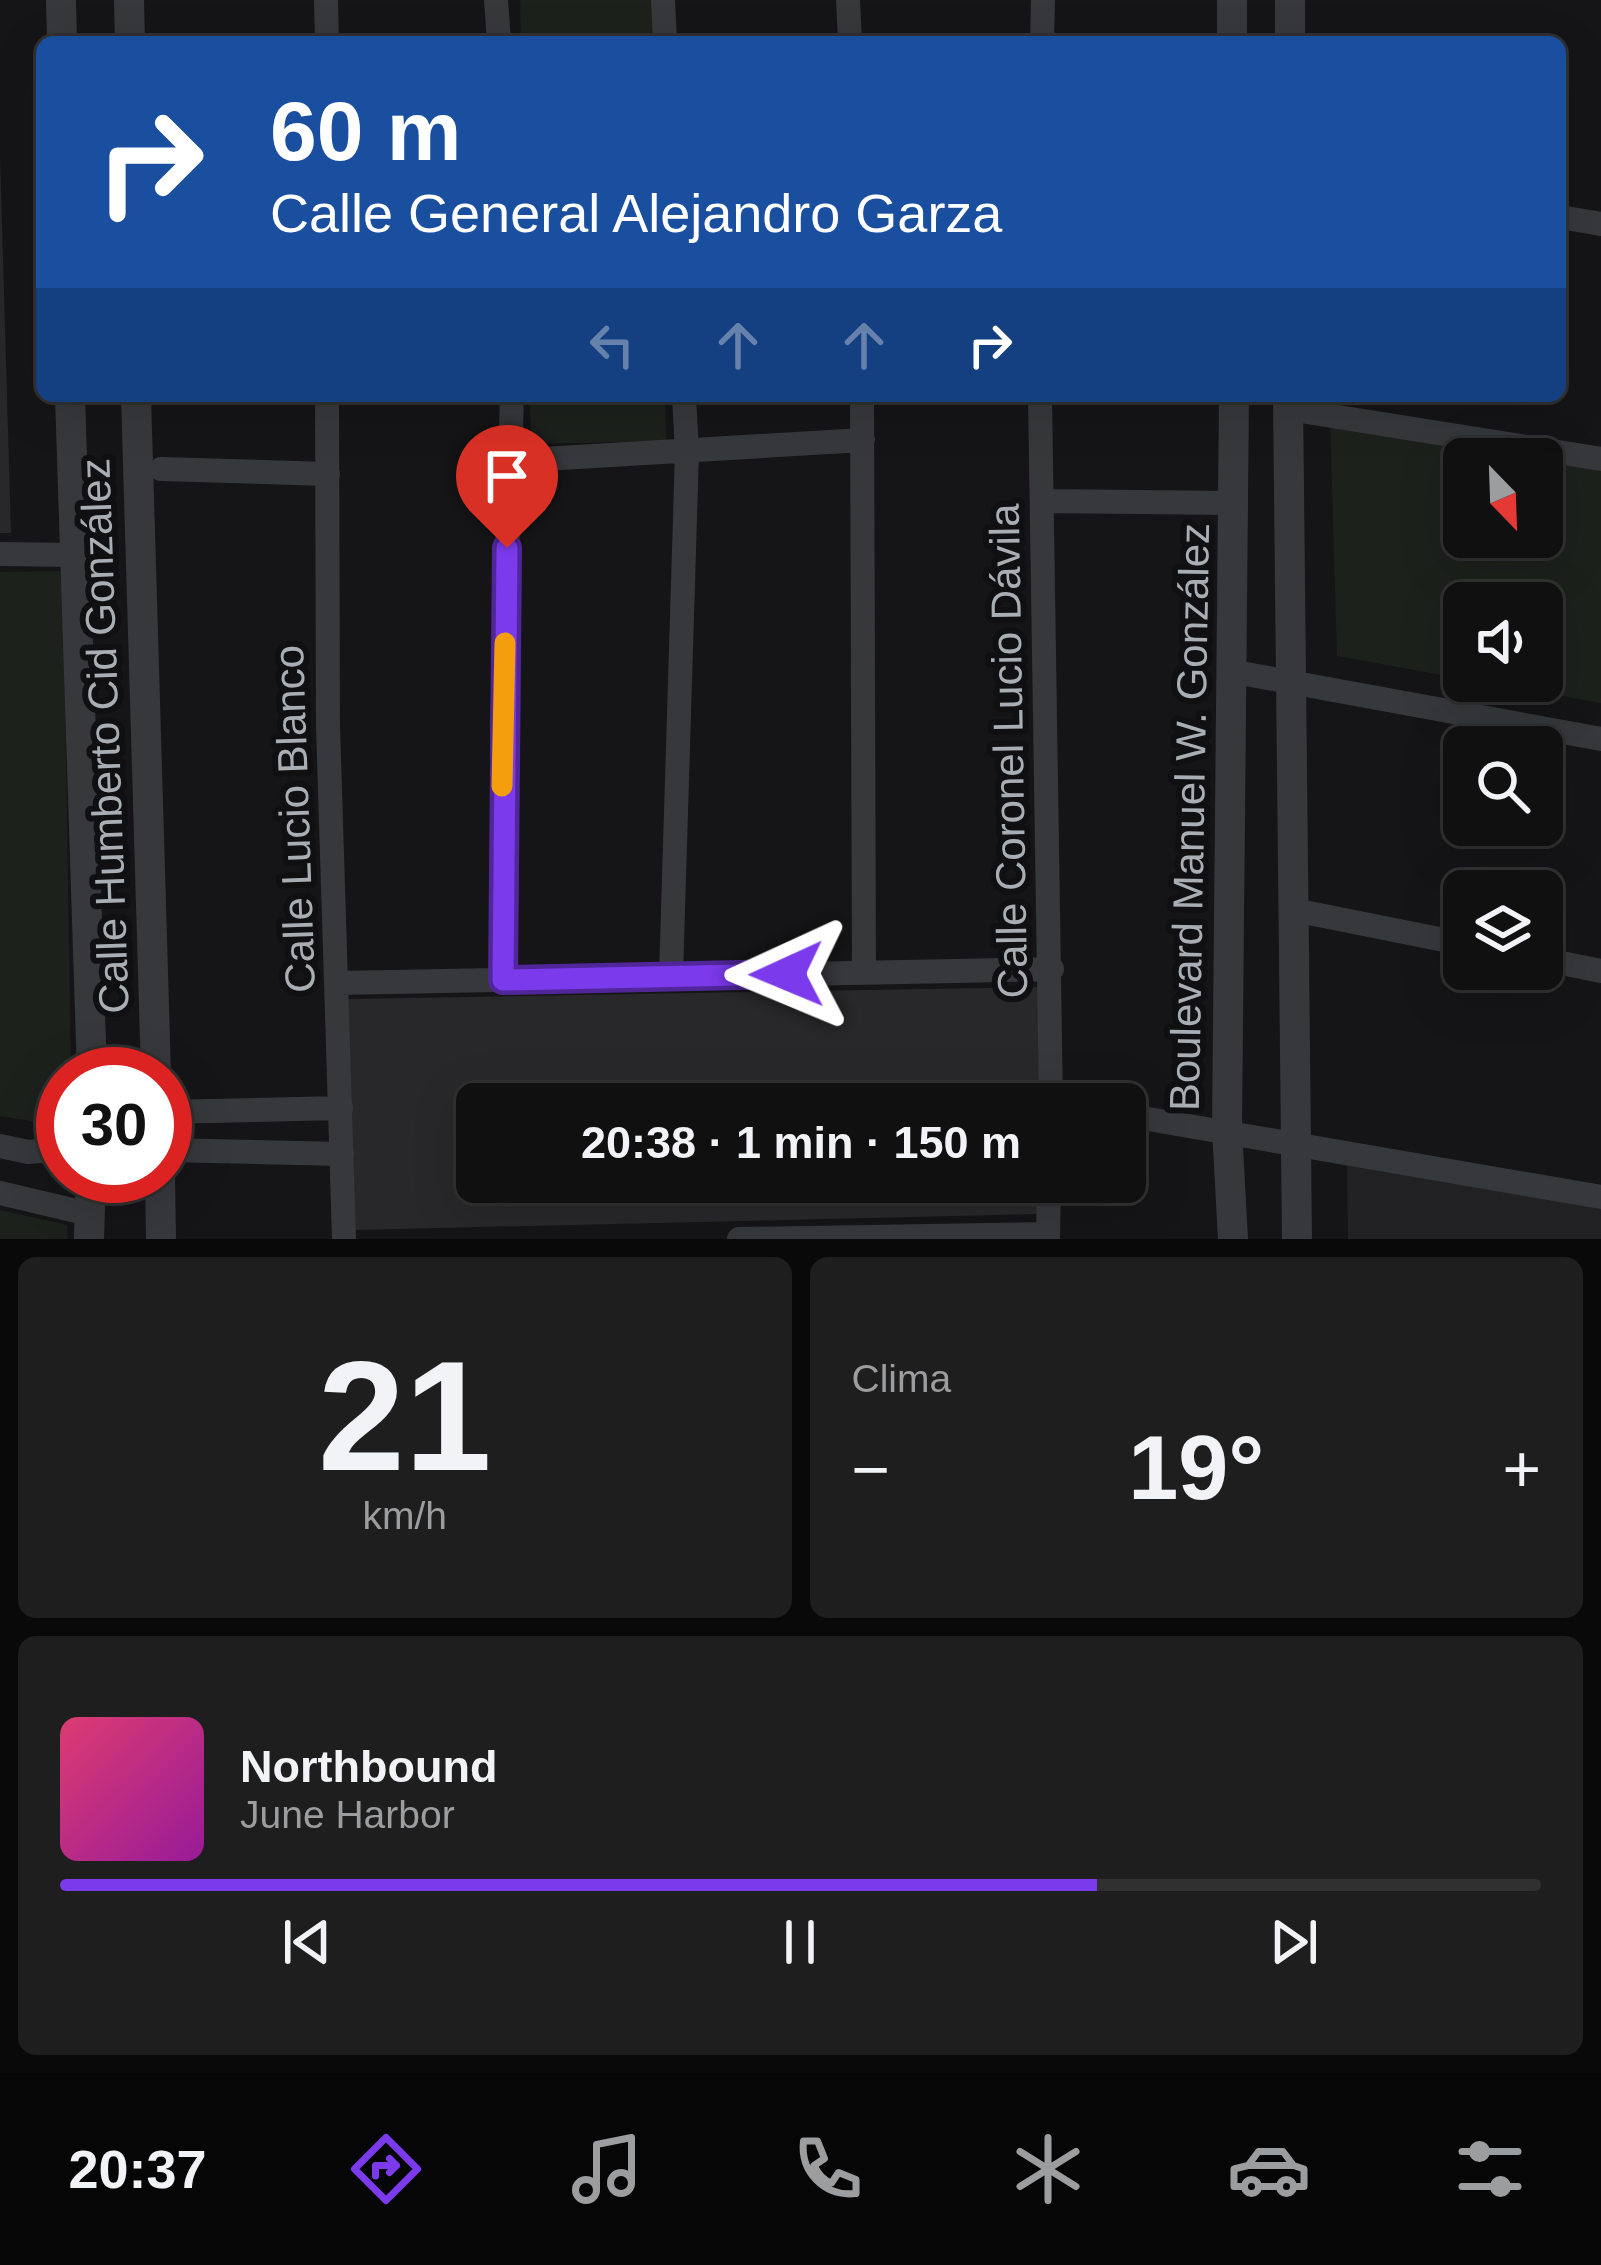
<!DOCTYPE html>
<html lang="es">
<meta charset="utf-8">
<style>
:root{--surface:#101011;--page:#1e1e1f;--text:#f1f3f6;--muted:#9c9d9f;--line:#303031;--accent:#7c3aed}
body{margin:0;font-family:Arial,sans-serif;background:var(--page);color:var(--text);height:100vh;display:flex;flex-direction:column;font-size:45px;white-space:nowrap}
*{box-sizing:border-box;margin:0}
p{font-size:39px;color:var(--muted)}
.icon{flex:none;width:66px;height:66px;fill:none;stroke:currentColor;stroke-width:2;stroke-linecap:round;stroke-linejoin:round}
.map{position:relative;height:1239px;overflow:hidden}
.side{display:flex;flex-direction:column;gap:18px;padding:18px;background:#090909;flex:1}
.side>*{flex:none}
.top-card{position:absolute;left:36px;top:36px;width:1530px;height:366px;border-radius:18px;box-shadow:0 12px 48px #0002,0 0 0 3px var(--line);background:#1a4fa0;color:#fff;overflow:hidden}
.needle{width:78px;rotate:157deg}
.controls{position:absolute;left:1443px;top:438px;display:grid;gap:24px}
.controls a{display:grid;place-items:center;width:120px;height:120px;border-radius:18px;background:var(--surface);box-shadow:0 12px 48px #0002,0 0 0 3px var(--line);font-size:60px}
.speed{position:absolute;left:36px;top:1047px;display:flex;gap:24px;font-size:60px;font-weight:700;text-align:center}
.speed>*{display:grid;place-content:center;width:156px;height:156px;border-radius:50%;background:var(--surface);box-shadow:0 12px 48px #0002,0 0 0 3px var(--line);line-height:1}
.speed .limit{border:18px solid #d22;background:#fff;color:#111}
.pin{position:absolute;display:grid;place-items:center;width:102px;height:102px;color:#fff;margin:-123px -51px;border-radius:50% 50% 50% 0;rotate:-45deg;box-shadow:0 0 12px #0007}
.pin .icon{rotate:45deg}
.me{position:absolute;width:132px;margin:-66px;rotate:269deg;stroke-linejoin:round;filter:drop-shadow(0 0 9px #0008)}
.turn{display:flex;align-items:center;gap:42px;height:252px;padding:0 36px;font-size:54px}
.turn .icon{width:156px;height:156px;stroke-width:2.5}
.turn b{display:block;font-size:84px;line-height:102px}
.lanes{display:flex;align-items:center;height:114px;padding:0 36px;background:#0003;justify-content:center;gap:60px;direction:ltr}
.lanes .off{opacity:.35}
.big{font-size:90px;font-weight:700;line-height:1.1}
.side .card{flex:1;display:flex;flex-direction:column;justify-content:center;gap:18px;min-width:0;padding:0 42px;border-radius:18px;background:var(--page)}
.side .dial{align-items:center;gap:0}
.dial b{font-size:156px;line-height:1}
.song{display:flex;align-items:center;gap:36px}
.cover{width:144px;height:144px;border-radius:18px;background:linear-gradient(135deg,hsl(340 70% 55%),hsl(300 70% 35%))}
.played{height:12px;border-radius:6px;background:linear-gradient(90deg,var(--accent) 70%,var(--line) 70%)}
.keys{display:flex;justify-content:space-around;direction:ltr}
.heat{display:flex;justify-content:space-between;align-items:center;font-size:66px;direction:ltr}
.side .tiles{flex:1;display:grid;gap:18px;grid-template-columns:1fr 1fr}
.card:last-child{grid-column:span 2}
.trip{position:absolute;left:456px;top:1083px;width:690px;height:120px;border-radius:18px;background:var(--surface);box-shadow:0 12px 48px #0002,0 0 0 3px var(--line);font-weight:700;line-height:120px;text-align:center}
.tabs{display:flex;height:192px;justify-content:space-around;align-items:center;background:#060607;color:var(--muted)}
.tabs .icon{width:84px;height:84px}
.tabs .on{color:var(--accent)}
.tabs b{font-size:54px;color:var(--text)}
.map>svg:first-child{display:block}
.built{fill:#212123}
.green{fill:#1c211c;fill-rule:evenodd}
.building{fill:#28282a}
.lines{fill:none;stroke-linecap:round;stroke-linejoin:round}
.minor{stroke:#37383b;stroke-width:24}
.tertiary{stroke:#37383b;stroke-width:30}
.route-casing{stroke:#51269a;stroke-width:30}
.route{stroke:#7c3aed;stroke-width:21}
.slow{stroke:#f59e0b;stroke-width:21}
.labels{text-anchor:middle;stroke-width:12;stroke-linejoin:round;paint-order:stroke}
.street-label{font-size:42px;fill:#a9aeb5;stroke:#101012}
</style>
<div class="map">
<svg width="1601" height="1239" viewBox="0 0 1601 1239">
<rect width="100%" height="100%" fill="#151517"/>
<path class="built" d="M1347 1153 1601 1203V1239H1348Z"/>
<path class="green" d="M520 0H656L657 42H521Z
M530 396H665L666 441 531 444Z
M1330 421 1601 468V703L1478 681H1542V603H1464V679L1337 656ZM1464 459H1542V537H1464Z
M63 571 71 1074H63V1126L0 1116V572Z
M0 1210 67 1225 68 1239H0Z"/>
<path class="building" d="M0 156 11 533H0Z
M1040 987 1039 1104H477V1182H1038V1214L355 1230 348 999Z"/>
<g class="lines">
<path class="minor" d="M326 0 327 42
M496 0 499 42
M663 0 665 42
M848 0 850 42
M1042 42 1043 0
M1560 217 1601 224
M327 396 328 726 344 1239
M862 396 864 972
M1040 396 1051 1104
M1288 409 1601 459
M510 461 863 440
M161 469 328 474
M1043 501 1235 503
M0 554 73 555
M1235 672 1601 739
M1294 910 1464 944
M1542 959 1601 971
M671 976 687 452 684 396
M503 980 502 723 512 396
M338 983 1052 969
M165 1112 341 1108
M1125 1115 1601 1197
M0 1146 28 1152 63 1149
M165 1150 342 1154
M0 1193 89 1214
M739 1239 1048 1234
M1048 1239 1049 1182"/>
<path class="tertiary" d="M61 0 62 42
M129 0 130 42
M1232 0V42
M1290 42V0
M70 396 92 1074
M136 396 156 1074
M1288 396 1297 1239
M160 1176 161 1239
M89 1239 91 1176
M1233 1239 1227 1129 1234 396"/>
</g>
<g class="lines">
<g class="route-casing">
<path id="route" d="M507 548 503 980 787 974"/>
</g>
<use href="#route" class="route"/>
<path class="slow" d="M502 786 505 643"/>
</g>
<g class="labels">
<g class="street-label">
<text transform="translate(104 736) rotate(-92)" y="15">Calle Humberto Cid González</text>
<text transform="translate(1008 751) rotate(-91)" y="15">Calle Coronel Lucio Dávila</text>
<text transform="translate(1189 817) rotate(-89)" y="15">Boulevard Manuel W. González</text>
<text transform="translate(294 819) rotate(-92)" y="15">Calle Lucio Blanco</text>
</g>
</g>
</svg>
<div class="controls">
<a><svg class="needle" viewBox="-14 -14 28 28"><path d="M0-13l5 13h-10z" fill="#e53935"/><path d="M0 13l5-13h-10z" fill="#9c9d9f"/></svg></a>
<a><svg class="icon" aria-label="sound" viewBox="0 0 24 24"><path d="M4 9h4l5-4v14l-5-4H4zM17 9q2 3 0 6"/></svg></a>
<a><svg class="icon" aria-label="search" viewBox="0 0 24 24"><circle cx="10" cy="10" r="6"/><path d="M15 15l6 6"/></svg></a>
<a><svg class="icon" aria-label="layers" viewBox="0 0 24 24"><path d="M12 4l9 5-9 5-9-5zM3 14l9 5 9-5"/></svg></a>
</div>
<div class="speed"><div class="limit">30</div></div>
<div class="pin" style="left:507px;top:548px;background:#d93025"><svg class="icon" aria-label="arrive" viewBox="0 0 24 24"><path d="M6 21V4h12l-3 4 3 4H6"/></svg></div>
<svg class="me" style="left:787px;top:974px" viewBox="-20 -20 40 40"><path d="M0-17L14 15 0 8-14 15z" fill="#7c3aed" stroke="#fff" stroke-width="4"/></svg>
<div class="trip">20:38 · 1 min · 150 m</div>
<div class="top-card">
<div class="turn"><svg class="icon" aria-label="right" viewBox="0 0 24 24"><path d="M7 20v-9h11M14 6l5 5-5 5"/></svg><div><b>60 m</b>Calle General Alejandro Garza</div></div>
<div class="lanes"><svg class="icon off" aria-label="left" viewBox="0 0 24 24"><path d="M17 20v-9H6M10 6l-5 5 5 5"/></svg><svg class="icon off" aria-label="ahead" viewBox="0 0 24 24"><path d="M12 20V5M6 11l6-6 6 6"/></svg><svg class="icon off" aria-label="ahead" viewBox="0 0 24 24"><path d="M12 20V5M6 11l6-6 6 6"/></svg><svg class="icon" aria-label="right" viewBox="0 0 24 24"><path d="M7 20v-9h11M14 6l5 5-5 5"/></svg></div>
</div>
</div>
<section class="side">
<div class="tiles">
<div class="card dial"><b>21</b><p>km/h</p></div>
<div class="card"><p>Clima</p>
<div class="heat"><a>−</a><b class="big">19°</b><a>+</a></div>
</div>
<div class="card">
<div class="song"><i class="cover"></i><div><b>Northbound</b><p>June Harbor</p></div></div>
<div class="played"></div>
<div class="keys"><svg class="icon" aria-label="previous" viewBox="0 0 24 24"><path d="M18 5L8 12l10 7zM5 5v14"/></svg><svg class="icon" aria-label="pause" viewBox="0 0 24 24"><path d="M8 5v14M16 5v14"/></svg><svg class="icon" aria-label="next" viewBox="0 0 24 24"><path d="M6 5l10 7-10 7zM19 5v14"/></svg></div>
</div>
</div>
</section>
<nav class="tabs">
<b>20:37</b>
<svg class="icon on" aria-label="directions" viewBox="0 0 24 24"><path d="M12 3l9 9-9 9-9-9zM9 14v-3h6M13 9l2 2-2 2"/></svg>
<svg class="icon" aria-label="music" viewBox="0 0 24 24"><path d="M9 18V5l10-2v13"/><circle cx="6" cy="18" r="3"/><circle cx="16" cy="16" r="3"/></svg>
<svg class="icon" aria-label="phone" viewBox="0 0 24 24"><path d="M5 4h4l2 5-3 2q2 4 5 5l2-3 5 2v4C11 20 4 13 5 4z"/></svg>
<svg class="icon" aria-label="climate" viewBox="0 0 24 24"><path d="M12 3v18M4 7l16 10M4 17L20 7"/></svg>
<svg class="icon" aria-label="car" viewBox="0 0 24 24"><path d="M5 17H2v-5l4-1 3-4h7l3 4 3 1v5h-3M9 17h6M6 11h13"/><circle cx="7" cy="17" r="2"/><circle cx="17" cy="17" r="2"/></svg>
<svg class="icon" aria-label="filters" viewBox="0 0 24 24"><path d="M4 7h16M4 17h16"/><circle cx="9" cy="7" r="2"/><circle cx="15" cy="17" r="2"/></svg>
</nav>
